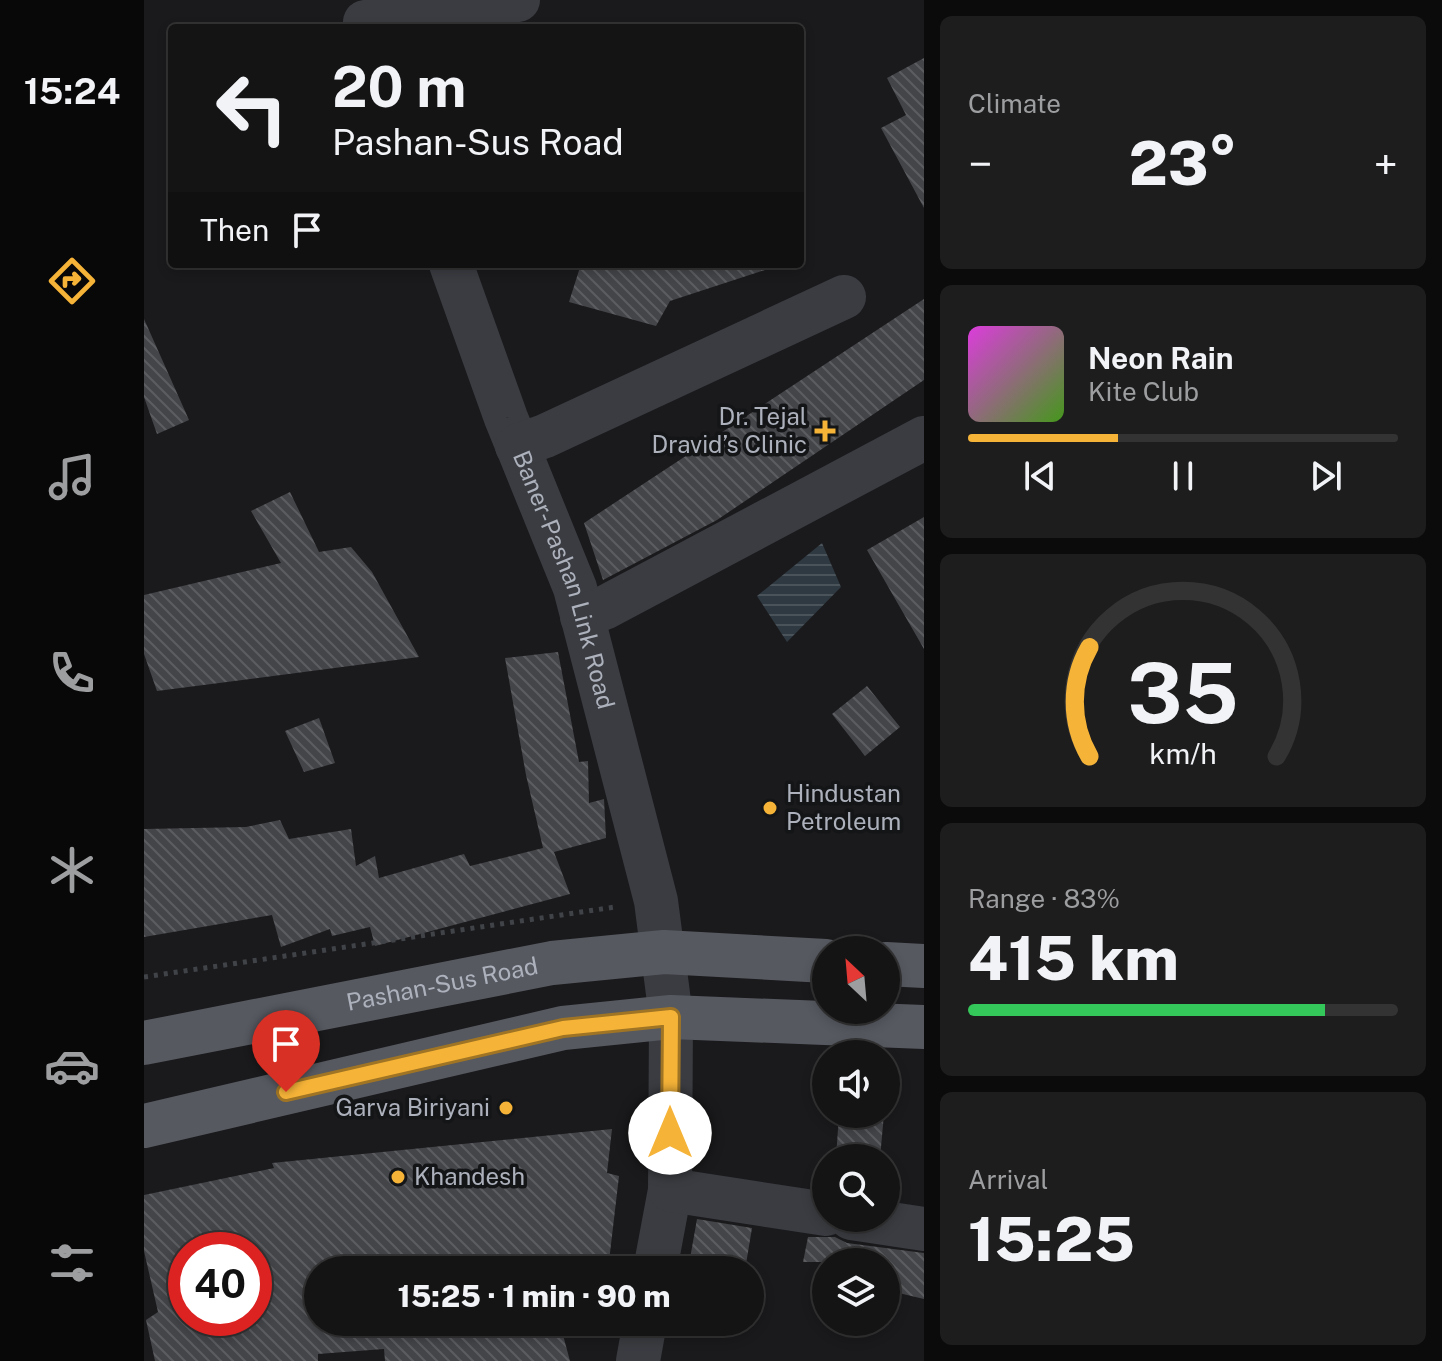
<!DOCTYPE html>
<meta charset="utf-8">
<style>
:root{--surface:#141415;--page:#1d1d1e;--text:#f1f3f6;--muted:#9d9ea0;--line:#333334;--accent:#f5b338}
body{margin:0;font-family:"Public Sans",sans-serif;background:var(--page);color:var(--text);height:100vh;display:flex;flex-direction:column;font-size:30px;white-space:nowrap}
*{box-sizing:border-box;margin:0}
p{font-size:26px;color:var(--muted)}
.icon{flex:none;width:44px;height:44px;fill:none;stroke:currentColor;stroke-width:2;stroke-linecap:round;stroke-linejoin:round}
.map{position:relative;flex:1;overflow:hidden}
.details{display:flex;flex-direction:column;gap:16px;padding:16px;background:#0b0b0c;width:518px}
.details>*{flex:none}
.guide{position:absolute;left:24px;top:24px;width:636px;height:244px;border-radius:8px;box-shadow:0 4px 12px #0003,0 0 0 2px var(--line);background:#141415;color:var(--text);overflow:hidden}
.needle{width:52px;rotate:334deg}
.fabs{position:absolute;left:668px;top:936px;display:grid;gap:16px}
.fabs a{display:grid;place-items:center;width:88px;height:88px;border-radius:50%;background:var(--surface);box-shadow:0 4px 12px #0003,0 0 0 2px var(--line);font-size:40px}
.speed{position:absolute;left:24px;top:1232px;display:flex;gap:16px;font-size:40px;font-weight:700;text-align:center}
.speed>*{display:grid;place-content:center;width:104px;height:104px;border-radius:50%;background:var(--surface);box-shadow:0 4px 12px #0003,0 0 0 2px var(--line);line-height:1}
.speed .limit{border:12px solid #d22;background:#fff;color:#111}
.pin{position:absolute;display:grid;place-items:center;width:68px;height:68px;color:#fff;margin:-82px -34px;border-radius:50% 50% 50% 0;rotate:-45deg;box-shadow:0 0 8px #0007}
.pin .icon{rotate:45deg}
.me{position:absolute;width:88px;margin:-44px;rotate:0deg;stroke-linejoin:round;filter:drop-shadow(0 0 6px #0008)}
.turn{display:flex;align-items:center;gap:28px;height:168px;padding:0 32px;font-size:36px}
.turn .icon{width:104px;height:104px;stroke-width:2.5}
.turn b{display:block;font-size:56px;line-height:68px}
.then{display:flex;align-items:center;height:76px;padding:0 32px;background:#0003;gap:16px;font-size:30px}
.big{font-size:60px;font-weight:800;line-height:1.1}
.details .card{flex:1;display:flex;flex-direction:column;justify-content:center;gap:12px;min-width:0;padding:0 28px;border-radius:12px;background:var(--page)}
.details .dial{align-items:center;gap:0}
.dial svg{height:208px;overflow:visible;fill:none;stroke:var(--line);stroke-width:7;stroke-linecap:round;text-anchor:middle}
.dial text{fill:var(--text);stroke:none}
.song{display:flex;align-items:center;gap:24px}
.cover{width:96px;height:96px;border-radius:12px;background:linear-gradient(135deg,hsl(300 70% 55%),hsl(100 70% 35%))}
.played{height:8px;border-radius:4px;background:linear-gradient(90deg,var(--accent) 35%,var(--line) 35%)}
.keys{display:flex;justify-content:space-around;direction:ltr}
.heat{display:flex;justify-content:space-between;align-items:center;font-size:44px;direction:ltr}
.charge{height:12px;border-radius:6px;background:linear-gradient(90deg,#34c759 83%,var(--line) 0)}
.trip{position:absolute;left:160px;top:1256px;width:460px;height:80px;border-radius:40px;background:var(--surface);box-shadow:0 4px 12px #0003,0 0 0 2px var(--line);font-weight:800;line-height:80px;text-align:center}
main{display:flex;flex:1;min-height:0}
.tabs{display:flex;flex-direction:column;width:144px;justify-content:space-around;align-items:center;background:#080808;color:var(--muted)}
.tabs .icon{width:56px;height:56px}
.tabs .selected{color:var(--accent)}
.tabs b{font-size:36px;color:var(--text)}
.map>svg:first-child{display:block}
.water{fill:url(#water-rules)}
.building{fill:url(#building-back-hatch);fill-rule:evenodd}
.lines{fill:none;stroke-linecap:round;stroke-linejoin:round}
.path{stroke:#404348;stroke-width:5;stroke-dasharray:4 6;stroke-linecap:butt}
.minor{stroke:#3a3c41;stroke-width:44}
.major{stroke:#565960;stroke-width:44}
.route-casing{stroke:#9f7424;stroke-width:20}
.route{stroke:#f5b338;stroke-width:14}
.poi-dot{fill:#f5b338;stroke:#141517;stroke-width:3}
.labels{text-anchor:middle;stroke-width:7;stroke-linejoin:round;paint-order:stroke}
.poi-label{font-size:24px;fill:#acb1bc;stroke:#141517;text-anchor:end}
.street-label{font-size:24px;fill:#acb1bc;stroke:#141517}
</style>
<main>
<nav class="tabs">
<b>15:24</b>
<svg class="icon selected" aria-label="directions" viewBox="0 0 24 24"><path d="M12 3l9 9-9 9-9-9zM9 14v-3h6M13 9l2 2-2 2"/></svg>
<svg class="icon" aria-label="music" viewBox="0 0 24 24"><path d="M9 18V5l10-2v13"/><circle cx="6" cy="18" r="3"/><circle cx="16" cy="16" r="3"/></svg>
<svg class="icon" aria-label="phone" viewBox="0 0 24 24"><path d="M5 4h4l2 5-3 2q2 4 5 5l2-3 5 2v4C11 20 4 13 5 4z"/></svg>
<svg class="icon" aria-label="climate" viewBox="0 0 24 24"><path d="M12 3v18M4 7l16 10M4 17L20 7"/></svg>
<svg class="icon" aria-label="car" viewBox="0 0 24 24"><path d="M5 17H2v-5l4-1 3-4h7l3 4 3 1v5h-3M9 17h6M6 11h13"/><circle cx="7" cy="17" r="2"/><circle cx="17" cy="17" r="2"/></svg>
<svg class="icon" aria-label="filters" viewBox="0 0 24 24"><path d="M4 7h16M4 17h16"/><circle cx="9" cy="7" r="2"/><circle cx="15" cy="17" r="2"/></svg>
</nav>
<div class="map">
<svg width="780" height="1361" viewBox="0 0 780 1361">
<defs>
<pattern id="water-rules" width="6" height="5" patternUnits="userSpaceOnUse" patternTransform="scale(2)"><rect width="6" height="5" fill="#2f3941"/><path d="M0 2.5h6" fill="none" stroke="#4a535a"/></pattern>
<pattern id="building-back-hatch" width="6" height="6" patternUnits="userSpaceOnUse" patternTransform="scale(2)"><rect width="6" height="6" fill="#444549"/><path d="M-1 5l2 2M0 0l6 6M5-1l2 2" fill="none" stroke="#5c5d61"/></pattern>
</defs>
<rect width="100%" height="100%" fill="#1a1a1c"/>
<path class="water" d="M678 543 697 587 643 642 613 596Z"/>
<path class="building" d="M780 58V208L737 128 762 115 743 78Z
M437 264H620L621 270 526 301 512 326 425 302Z
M780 299V380L573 520 459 580 440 523Z
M0 319 45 420 13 434 0 397Z
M146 492 175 552 207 547 228 572 275 657 13 691 0 654V595L137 563 107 511Z
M780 517V649L723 550Z
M414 652 435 762 444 761 445 803 460 799 462 838 410 852 426 894 231 946 226 927 188 936 186 929 137 947 128 915 0 937V829L102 827 136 820 145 839 207 829 212 866 231 856 235 878 320 854 326 866 399 848 382 775 361 658Z
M723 686 756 727 721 756 688 714Z
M175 718 191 763 160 772 141 731Z
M695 1114H740L736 1158H692Z
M468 1129 463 1173 475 1176 464 1270H174V1322H458L457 1332 419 1335 426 1361H241L240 1349 174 1354V1361H11L2 1320 14 1312 0 1251V1195L130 1168 128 1163ZM42 1250H110V1318H42Z
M553 1219 608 1228 601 1270H544Z
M664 1237H691L703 1243 780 1253V1299L742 1290V1262H659Z"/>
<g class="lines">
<path class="path" d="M0 977 471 907"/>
<g class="minor">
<path d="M221 22 374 0"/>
<path id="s1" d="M307 264 362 418 431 588 512 901 527 1017 526 1190 511 1270"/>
<path d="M373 446 401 436 700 297"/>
<path d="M438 617 460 608 780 438"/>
<path d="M526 1190 682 1214"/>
<path d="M707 1218 780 1229"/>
<path d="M494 1361 501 1322"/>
</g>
<g class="major">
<path d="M742 964 780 966"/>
<path id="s2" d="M0 1043 408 963 520 952 682 961"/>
<path d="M0 1126 419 1028 527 1017 780 1027"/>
</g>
</g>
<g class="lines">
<g class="route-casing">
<path id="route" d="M142 1092 419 1028 527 1017 526 1133"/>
</g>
<use href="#route" class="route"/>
</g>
<g class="poi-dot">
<path d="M677 419h8v8h8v8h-8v8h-8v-8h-8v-8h8z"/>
<circle cx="626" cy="808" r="8"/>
<circle cx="362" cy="1108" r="8"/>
<circle cx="254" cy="1177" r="8"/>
</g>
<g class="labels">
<g class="poi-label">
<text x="663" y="425">Dr. Tejal<tspan x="663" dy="28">Dravid’s Clinic</tspan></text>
<text x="642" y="802" text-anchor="start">Hindustan<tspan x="642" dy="28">Petroleum</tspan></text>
<text x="346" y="1116">Garva Biriyani</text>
<text x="270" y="1185" text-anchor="start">Khandesh</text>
</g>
<g class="street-label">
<text dy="8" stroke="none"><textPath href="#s1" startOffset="336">Baner-Pashan Link Road</textPath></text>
<text dy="8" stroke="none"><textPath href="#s2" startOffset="304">Pashan-Sus Road</textPath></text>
</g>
</g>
</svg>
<div class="fabs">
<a><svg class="needle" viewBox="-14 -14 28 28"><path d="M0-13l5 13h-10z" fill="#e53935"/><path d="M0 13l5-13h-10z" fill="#9d9ea0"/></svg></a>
<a><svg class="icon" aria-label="sound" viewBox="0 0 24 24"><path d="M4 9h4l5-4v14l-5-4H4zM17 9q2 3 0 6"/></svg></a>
<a><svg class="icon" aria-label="search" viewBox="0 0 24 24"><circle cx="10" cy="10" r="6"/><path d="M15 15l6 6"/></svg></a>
<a><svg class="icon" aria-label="layers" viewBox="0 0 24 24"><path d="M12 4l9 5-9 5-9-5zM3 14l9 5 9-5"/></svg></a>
</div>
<div class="speed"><div class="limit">40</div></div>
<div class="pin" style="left:142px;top:1092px;background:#d93025"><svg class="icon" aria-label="arrive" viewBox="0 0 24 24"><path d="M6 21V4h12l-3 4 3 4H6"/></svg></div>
<svg class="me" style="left:526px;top:1133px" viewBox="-20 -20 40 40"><circle r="19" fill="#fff"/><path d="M0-13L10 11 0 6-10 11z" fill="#f5b338"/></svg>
<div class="trip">15:25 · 1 min · 90 m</div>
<div class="guide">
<div class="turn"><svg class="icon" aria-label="left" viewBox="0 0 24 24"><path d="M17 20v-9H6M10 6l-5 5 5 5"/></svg><div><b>20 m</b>Pashan-Sus Road</div></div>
<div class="then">Then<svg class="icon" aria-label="arrive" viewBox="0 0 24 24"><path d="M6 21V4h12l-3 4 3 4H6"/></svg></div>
</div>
</div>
<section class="details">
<div class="card"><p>Climate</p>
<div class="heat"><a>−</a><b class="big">23°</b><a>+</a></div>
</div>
<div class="card">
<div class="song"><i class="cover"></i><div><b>Neon Rain</b><p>Kite Club</p></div></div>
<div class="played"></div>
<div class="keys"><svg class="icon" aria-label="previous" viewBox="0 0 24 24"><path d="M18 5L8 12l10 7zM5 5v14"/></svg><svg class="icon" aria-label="pause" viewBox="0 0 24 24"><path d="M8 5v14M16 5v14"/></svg><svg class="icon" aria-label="next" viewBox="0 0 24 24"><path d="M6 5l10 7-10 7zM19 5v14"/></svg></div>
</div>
<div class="card dial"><svg viewBox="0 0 100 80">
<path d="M14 69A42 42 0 1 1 86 69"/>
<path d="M14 69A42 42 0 0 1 14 27" stroke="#f5b338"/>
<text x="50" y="56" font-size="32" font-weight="700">35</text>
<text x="50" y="72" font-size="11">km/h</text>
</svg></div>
<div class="card"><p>Range · 83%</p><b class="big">415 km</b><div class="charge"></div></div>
<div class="card"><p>Arrival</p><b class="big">15:25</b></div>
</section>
</main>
